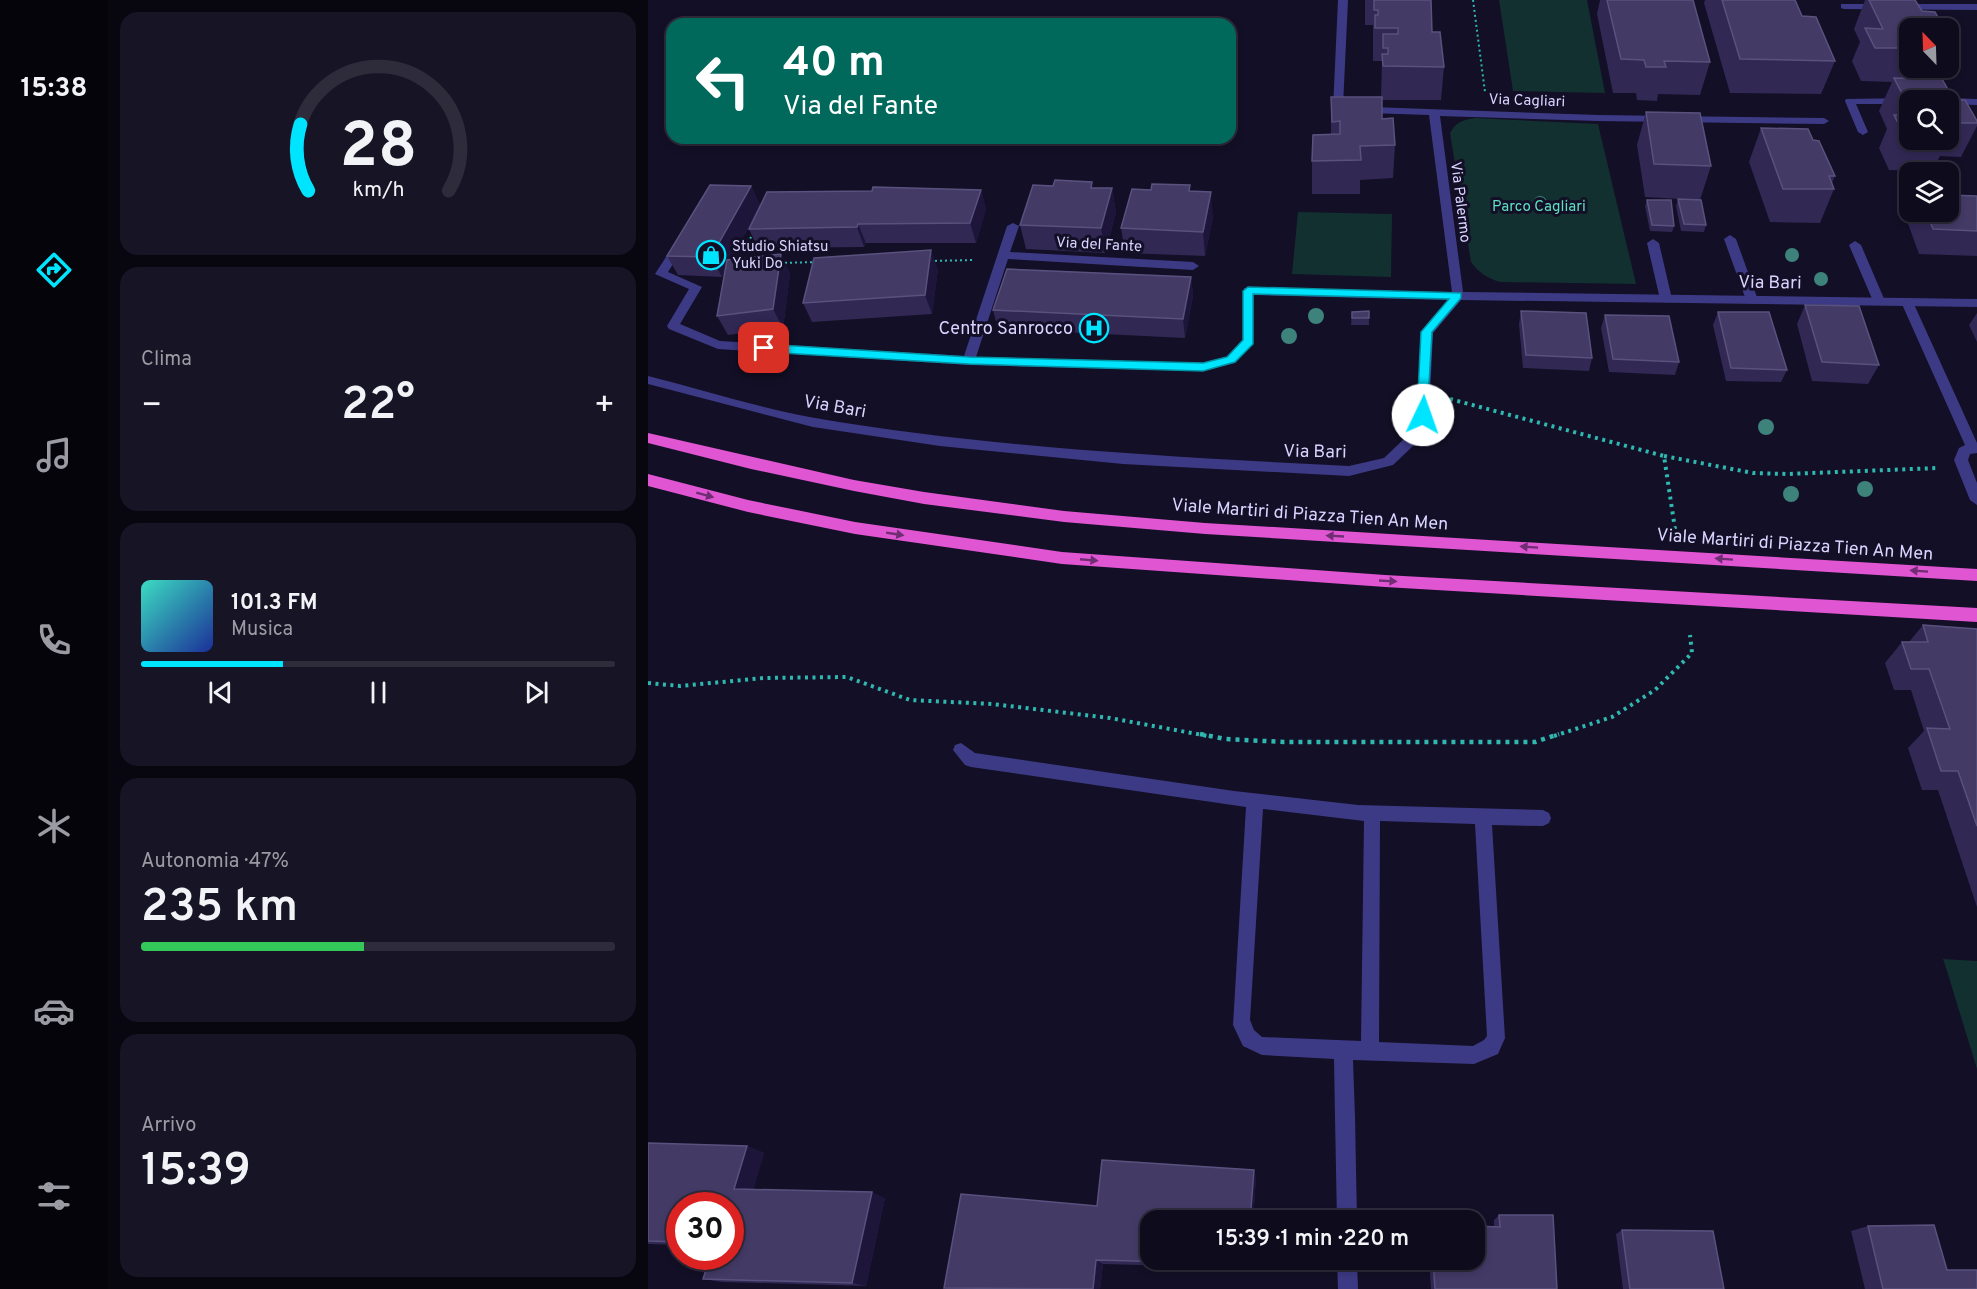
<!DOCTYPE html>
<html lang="it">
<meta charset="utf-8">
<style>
:root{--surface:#0e0b1c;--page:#171425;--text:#f1f3f6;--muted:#9b9ba3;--line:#2e2b3b;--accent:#00e5ff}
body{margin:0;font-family:Overpass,sans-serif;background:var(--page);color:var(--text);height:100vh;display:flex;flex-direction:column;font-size:22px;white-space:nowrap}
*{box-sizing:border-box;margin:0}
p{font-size:20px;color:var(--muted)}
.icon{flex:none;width:33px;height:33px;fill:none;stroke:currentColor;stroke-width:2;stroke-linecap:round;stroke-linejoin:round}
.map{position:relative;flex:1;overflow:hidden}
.panel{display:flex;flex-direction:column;gap:12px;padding:12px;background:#08060f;width:540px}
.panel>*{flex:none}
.hud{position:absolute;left:18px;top:18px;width:570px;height:126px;border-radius:18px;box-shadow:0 3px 9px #0003,0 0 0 2px var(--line);background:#00695c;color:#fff;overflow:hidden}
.needle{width:39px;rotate:337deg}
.tools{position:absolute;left:1251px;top:18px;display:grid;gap:12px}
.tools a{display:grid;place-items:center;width:60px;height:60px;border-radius:12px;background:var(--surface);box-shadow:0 3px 9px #0003,0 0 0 2px var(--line);font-size:30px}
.speed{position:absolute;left:18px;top:1192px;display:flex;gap:12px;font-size:30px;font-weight:700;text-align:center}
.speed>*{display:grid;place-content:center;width:78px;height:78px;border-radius:50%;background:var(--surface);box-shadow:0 3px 9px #0003,0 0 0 2px var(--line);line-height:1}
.speed .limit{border:9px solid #d22;background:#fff;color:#111}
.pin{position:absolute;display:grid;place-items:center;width:51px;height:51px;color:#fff;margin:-26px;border-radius:12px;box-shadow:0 3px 9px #0006}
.me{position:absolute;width:66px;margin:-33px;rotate:3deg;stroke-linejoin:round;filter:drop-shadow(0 0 4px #0008)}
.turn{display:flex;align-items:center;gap:21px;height:126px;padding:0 18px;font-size:27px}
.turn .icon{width:78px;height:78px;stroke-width:2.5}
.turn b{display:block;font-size:42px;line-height:51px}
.big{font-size:45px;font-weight:600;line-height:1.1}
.panel .tile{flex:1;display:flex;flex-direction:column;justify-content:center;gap:9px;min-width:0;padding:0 21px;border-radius:18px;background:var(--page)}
.panel .dial{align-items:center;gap:0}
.dial svg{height:156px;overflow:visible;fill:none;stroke:var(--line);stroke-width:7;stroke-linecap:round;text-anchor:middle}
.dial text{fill:var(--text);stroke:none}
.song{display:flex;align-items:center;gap:18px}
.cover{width:72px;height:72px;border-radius:9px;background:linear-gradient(135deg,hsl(170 70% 55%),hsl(230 70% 35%))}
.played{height:6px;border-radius:3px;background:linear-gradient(90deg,var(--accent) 30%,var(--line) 30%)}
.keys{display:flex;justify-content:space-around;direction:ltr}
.heat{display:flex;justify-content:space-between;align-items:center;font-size:33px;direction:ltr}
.charge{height:9px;border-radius:4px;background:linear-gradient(90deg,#34c759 47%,var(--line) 0)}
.trip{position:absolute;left:492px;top:1210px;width:345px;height:60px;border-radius:18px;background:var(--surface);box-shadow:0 3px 9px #0003,0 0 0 2px var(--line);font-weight:600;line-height:60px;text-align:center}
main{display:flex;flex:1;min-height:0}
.tabs{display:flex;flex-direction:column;width:108px;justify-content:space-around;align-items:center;background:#06040b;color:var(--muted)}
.tabs .icon{width:42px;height:42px}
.tabs .on{color:var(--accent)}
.tabs b{font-size:27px;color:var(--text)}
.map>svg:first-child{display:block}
.green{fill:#12302f}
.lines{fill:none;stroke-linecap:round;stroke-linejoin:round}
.path-far2{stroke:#2fb8b0;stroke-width:2;stroke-dasharray:2 3;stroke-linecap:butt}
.path-far1{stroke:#2fb8b0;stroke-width:4;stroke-dasharray:3 4.5;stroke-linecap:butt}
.path{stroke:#2fb8b0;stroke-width:4.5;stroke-dasharray:4 5;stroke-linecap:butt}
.service{fill:#3d3a85;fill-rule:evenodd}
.minor{fill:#3d3a85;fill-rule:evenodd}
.trunk{fill:#e055d1;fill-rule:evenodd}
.tree{fill:#3d827b}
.wall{fill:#312854;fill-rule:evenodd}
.shaded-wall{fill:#1d163a}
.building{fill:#433a66;stroke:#5a527e;stroke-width:1.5}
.oneway{fill:#6f2e73}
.route{fill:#00e5ff;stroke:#0095a6;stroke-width:1.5}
.labels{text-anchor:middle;stroke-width:6;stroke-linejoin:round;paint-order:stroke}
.far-street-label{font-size:15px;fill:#d9d4ff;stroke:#130f26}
.far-park-label{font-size:15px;fill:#5fe0c0;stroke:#130f26}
.far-poi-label{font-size:15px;fill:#d9d4ff;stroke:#130f26;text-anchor:start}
.street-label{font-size:18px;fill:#d9d4ff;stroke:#130f26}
.poi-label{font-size:18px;fill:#d9d4ff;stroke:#130f26;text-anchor:end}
</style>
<main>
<nav class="tabs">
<b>15:38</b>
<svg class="icon on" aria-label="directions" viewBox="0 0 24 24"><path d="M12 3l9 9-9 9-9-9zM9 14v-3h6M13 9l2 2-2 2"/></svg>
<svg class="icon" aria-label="music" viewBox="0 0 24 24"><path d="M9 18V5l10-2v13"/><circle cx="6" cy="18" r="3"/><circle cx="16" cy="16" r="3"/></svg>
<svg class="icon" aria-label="phone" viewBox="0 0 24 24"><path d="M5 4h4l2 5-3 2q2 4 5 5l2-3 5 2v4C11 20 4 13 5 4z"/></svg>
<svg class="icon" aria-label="climate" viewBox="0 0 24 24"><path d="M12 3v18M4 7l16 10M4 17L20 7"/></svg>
<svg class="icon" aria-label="car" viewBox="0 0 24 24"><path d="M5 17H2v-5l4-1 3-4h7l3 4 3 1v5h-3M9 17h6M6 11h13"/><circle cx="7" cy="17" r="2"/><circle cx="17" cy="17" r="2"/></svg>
<svg class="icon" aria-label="filters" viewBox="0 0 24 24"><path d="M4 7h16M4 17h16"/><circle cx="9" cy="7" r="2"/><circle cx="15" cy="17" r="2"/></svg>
</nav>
<section class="panel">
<div class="tile dial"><svg viewBox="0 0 100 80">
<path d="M14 69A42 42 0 1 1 86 69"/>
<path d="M14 69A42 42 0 0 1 10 35" stroke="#00e5ff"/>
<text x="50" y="56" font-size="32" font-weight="700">28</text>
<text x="50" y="72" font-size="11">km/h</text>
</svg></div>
<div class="tile"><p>Clima</p>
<div class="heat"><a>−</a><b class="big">22°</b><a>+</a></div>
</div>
<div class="tile">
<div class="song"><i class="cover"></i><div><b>101.3 FM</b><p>Musica</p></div></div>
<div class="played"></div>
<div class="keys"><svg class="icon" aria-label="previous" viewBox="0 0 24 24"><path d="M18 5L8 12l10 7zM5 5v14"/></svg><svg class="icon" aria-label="pause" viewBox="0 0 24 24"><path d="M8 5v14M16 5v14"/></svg><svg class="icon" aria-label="next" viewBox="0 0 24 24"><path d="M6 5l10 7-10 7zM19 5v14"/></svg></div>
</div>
<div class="tile"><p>Autonomia · 47%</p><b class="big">235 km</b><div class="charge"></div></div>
<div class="tile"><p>Arrivo</p><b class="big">15:39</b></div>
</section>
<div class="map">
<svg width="1329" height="1289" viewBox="0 0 1329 1289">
<rect width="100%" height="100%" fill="#130f26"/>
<path class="green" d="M851 0H939L957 93 865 91Z
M827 118 950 124 988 284 852 282C839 278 831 273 823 262L802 133C808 122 814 120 827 118Z
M650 212 744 214 743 277 644 274Z
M1295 959 1329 961V1069L1299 971Z"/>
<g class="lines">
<path class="path-far2" d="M825 0 837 92
M91 261 105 233
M282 261 326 260
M132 263 170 262"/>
<path class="path-far1" d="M802 399 1016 456 1027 529
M1016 456 1105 473 1139 474 1290 468
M0 683 32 686 116 678 199 677 262 700 344 704 462 718 560 736
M906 736 964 717 1007 690 1044 653 1042 635"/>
<path class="path" d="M552 734 577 739 636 742H887L911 734"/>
<path class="service" d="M1300 98 1329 99V105L1300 104V100H1295Z
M1198 99 1262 98 1267 100H1262V104H1208L1220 132 1215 135 1210 132 1197 101Z
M1082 235 1088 239 1110 300 1108 303 1104 304 1098 300 1076 239Z
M1005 239 1011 243 1024 299 1018 303 1012 299 999 243Z
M1207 241 1213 245 1237 301 1235 304H1227L1225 301 1201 245Z
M1259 298 1265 302 1329 443V453L1322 454 1320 460 1329 483V505L1322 500 1306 460 1311 448 1317 445 1253 302Z
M313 743 327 753 586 791 710 805 895 810 901 813 903 818 901 823 895 826 844 825 857 1038 850 1054 826 1064 705 1060 707 1117 704 1124 697 1127 690 1124 687 1117 686 1059 614 1055 595 1046 585 1025 598 807 323 767 317 765 305 750 307 745ZM615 809 716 821 713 1041 614 1037 606 1030 602 1020ZM732 821 827 824 839 1036 836 1040 825 1046 731 1042Z"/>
<path class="minor" d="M690 0H700L695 106 950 115 1176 118 1181 121 1176 124 950 121 792 116 815 292 1329 299V307L813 300 785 333 781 415 766 445 745 465 701 476 475 464 292 446 165 427 0 384V376C55 390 111 408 167 418 344 448 523 457 701 466L736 458 756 439 769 415 773 332 800 300 606 295 605 344 587 363 555 371 321 365 70 349 21 329 19 326 41 289 7 274 27 243H35L37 245 20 272 54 287 32 324 72 341 316 356 359 226 365 223 371 226 362 252 545 262 551 266 545 270 360 259 328 357 555 363 579 357 595 340 596 288 804 292 781 115 690 112 685 109Z
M1193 4H1329V10L1196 9 1193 8Z
M697 1107 704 1110 707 1117 709 1221H689L687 1117 690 1110Z
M689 1260H709L710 1289H690Z"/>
<path class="trunk" d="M0 433 206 480 276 492 416 511 557 523 1329 569V581L557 534 416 522 276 504 206 491 103 469 0 443Z
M0 474 100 500 207 522 414 552 737 575 1329 608V622L737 587 414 564 207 534 100 512 0 486Z"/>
</g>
<g class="tree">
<circle cx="892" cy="203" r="7"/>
<circle cx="1144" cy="255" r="7"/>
<circle cx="1173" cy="279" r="7"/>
<circle cx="668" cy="316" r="8"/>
<circle cx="641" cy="336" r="8"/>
<circle cx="1118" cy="427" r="8"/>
<circle cx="1217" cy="489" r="8"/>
<circle cx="1143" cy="494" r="8"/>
</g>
<path class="wall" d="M717 0H783L784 32 796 67 793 100H734V119L747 145 745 178 712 180V194H664V161L683 134V97H733L734 61H725V25H717Z
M952 0H1045L1062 62 1052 95 1010 94 1009 101 989 100 988 93H965L949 14Z
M1057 0H1147L1154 16 1187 61 1173 94 1082 93 1056 3Z
M1217 0H1267L1262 28V68H1268L1263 78 1306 100 1329 121V126L1313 157 1292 156 1284 171 1241 170 1231 148 1239 129 1231 111 1244 82 1213 81 1204 61 1212 42 1206 29ZM1262 100H1300V140H1262Z
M998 112 1063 166 1052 200 997 197 989 145Z
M1113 128 1165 140 1187 176 1184 183 1186 189 1172 223 1122 222 1101 162Z
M103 186 112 205 333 190 338 209 328 243H218L216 247 110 248 101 229 111 209 83 259 142 273 135 328 80 335 69 316 78 269 74 277 30 275 19 256Z
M445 188H464L468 213 457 253 378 249 372 225Z
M543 191 565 217 557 256 477 253 473 228Z
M1329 196V256L1271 254 1258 218 1262 212H1300Z
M1030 199 1058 225 1056 232 1033 231 1028 206Z
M999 200 1026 226 1024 232 1002 231 997 206Z
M290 269 284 314 164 322 155 303Z
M543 277 545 296 537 338 350 329 345 310Z
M1157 305 1231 365 1220 384 1164 381 1149 324Z
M721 311V325H703L704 312Z
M873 311 944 358 941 371 875 368 871 324Z
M1070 312 1139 370 1133 382 1078 381 1065 325Z
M1329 313V342L1321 325Z
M957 315 1031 362 1027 375 961 372 953 328Z
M1275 625 1329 629V907L1290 790H1274L1260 748 1276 731 1263 690H1246L1237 663 1254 642H1261Z
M0 1143 99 1146 116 1153 105 1190 237 1198 218 1286 74 1282 55 1279 82 1257 32 1206V1245L0 1244Z
M608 1177 605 1221H502L602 1260 601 1268 455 1264 452 1289H299L296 1288Z
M851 1215 909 1289H783L781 1260H826L846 1227V1220Z
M1220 1226 1299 1270 1329 1289H1217L1203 1231Z
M974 1230 1076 1289H975L968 1234Z"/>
<path class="shaded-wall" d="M103 186 112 205 74 277 63 257Z
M464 188 468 213 457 253 453 228Z
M333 190 338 209 328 243 322 223Z
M563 192 565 217 557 256 555 232Z
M210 224 218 243 216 247 209 227Z
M283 250 290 269 284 314 277 295Z
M133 254 142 273 135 328 125 309Z
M543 277 545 296 537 338 535 319Z
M99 1146 116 1153 104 1195 86 1189Z
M606 1170 608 1177 605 1221H602Z
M224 1192 237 1198 218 1286 204 1283Z
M448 1260 455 1264 452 1289H445Z"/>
<path class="building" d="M726 0H783L784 32H792L796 67 735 66 734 54H740V48H735V34H750V28H727V15H730V10H726Z
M959 0H1045L1062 62 1016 61 1018 67H998L996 60 973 59Z
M1074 0H1147L1154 16 1168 17 1187 61 1092 59Z
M1221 0H1267L1274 11 1287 12 1296 28H1262V48H1227L1217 28 1235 29Z
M1246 78 1294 79 1306 100H1317L1329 121V123H1300V100H1262V101H1258Z
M683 97H734V119L745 118 747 145 712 146 713 160 664 161 665 135 692 134V121L684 122Z
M998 112 1052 113 1063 166 1006 164Z
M1246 115H1262V137H1257Z
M1113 128 1160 129 1165 140 1171 141 1187 176H1181L1186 189H1135Z
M407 180 444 182 443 188H464L453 228 372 225 385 185 405 186Z
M504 184 542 185 541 191 563 192 555 232 473 228 484 189 503 190Z
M62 185 103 186 63 257 19 256Z
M225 187 333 190 322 223 210 224 209 227 101 229 119 192 224 191Z
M1300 195 1329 196V231L1285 229 1278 212H1300Z
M1030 199 1053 200 1058 225 1036 224Z
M999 200H1023L1026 226 1004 225Z
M283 250 277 295 155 303 166 258Z
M133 254 125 309 69 316 79 260Z
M359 269 543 277 535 319 345 310Z
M1157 305 1211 306 1231 365 1174 362Z
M721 311V318H704V312Z
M873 311 938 313 944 358 878 355Z
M1070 312H1121L1139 370 1083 368Z
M957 315 1021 316 1031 362 965 359Z
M1275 625 1329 629V826L1310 771H1293L1279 728 1302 729 1281 669H1263L1254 642H1280Z
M0 1143 99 1146 86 1189 224 1192 204 1283 55 1279 62 1257H82V1206H32V1242L0 1241Z
M454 1160 606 1170 602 1221H502V1260H599V1264L448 1260 445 1289 296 1288 313 1194 449 1206Z
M851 1215H905L909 1289H787L785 1260H826V1226L852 1227Z
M1286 1225 1299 1270H1329V1289H1235L1220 1226Z
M974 1230 1065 1231 1076 1289H982Z"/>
<defs><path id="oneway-solid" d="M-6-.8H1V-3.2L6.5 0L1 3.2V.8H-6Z" transform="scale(1.5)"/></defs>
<g class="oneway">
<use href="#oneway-solid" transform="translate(57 495) rotate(15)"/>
<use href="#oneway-solid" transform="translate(247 534) rotate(9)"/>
<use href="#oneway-solid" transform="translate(687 536) rotate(-177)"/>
<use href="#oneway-solid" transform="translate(881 547) rotate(-176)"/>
<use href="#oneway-solid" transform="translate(1076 559) rotate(-176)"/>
<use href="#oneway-solid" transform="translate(441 560) rotate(5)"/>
<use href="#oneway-solid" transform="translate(1271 571) rotate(-176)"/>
<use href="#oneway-solid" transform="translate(740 581) rotate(3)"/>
</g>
<path class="route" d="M600 287 813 293V298L784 332 779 418H771L769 415 773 332 801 299 605 294V344L587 362 555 371 321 364 116 352 110 348 116 344 321 357 555 363 579 357 595 340V291Z"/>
<defs>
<g id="shop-ring" transform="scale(1.5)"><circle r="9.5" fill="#130f26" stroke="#00e5ff" stroke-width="1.5"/><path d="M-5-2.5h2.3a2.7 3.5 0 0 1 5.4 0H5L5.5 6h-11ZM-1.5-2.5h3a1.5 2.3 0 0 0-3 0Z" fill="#00e5ff"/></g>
<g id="hospital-ring" transform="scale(1.5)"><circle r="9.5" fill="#130f26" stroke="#00e5ff" stroke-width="1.5"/><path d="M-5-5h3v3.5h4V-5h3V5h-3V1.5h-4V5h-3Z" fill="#00e5ff"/></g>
</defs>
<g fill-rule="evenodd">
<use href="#shop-ring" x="63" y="255"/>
<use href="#hospital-ring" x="446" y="328"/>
</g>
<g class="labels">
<g class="far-street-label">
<text transform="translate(879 100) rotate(2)" y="5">Via Cagliari</text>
<text transform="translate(813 202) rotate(83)" y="5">Via Palermo</text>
<text transform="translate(451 244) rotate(3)" y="5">Via del Fante</text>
</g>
<g class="far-park-label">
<text x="891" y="211">Parco Cagliari</text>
</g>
<g class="far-poi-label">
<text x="84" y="251">Studio Shiatsu<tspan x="84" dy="17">Yuki Do</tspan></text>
</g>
<g class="street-label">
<text transform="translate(1122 282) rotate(1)" y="6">Via Bari</text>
<text transform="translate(187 406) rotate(10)" y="6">Via Bari</text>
<text transform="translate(667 451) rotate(1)" y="6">Via Bari</text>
<text transform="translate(662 514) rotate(4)" y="6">Viale Martiri di Piazza Tien An Men</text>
<text transform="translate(1147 544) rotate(4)" y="6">Viale Martiri di Piazza Tien An Men</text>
</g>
<g class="poi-label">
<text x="425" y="334">Centro Sanrocco</text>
</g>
</g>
</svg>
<div class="tools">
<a><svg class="needle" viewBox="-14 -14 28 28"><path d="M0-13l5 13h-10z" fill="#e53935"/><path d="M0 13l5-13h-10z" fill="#9b9ba3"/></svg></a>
<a><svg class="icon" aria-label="search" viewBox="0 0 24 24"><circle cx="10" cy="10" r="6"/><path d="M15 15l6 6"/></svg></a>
<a><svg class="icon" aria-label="layers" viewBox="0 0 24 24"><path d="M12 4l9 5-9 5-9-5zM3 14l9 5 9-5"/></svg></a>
</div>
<div class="speed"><div class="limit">30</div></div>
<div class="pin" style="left:116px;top:348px;background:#d93025"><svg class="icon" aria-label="arrive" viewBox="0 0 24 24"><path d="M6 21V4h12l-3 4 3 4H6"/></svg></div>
<svg class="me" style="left:775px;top:415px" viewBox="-20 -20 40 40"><circle r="19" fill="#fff"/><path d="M0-13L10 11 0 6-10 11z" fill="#00e5ff"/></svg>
<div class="trip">15:39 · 1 min · 220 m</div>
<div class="hud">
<div class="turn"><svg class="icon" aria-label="left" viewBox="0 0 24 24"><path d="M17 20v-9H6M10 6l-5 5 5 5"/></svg><div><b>40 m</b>Via del Fante</div></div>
</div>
</div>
</main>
